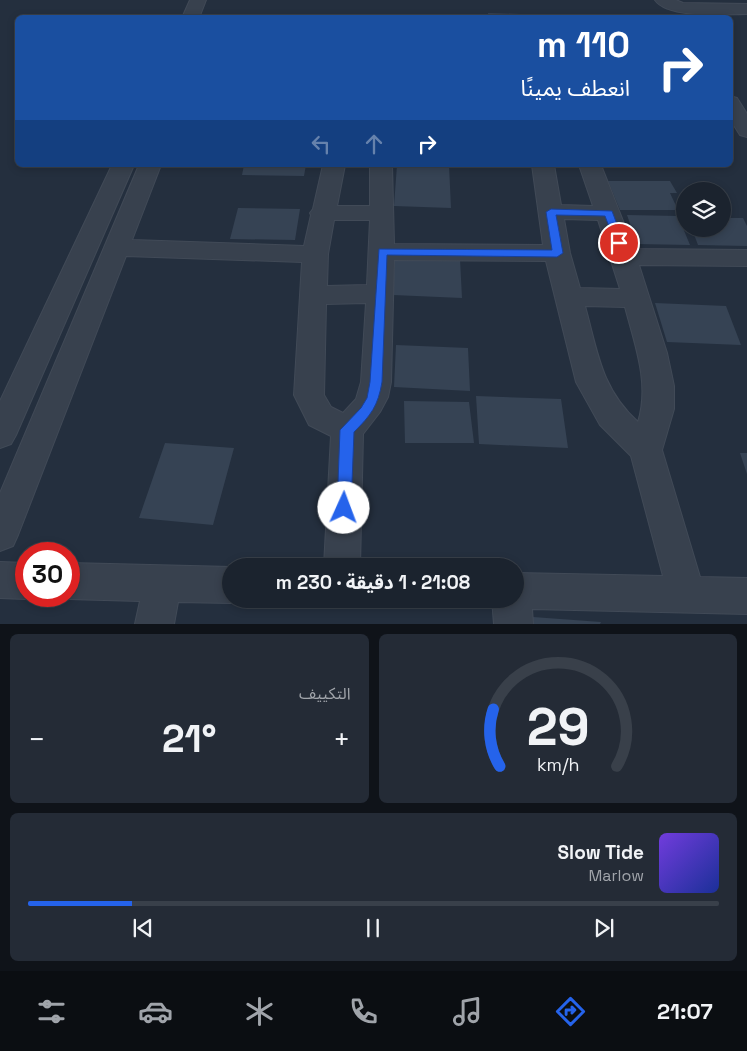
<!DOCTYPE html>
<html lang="ar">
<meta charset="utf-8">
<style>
:root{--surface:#1b232e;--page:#242b36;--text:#f1f3f6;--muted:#a0a4aa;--line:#39404a;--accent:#2563eb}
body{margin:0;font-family:"Space Grotesk","Noto Sans Arabic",sans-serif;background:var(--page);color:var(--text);direction:rtl;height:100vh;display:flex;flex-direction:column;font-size:19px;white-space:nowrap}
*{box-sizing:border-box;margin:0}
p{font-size:16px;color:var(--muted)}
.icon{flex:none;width:28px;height:28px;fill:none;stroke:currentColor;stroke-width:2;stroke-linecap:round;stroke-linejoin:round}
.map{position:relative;height:624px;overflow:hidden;direction:ltr}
.sheet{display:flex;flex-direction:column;gap:10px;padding:10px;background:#0f1319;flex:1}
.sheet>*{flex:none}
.hud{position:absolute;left:15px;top:15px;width:718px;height:152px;border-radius:8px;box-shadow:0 2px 8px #0003,0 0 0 1px var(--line);direction:rtl;background:#1a4fa0;color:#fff;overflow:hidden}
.buttons{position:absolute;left:676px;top:182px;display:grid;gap:10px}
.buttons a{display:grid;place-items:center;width:55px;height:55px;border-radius:50%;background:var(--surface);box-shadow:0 2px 8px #0003,0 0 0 1px var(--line);font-size:25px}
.speed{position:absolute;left:15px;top:542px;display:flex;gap:10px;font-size:25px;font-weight:700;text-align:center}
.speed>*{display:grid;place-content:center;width:65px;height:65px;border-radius:50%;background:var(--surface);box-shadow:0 2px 8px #0003,0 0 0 1px var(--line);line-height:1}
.speed .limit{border:8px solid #d22;background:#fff;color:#111}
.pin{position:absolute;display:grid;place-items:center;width:42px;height:42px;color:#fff;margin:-21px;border:2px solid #fff;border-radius:50%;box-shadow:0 1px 5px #0007}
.me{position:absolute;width:55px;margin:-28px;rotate:2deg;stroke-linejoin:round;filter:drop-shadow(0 0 4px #0008)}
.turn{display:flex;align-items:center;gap:18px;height:105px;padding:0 20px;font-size:22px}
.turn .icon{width:65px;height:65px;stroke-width:2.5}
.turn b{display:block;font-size:35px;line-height:42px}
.lanes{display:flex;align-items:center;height:48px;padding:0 20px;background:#0003;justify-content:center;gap:25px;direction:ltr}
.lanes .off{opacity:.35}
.big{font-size:38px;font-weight:700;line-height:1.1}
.sheet .card{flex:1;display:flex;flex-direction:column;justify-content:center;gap:8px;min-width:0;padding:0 18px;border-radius:8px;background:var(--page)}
.sheet .dial{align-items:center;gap:0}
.dial svg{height:130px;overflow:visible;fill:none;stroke:var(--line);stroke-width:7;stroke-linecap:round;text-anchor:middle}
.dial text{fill:var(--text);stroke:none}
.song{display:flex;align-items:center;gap:15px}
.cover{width:60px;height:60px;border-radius:8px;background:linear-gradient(135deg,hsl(260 70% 55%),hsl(230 70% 35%))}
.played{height:5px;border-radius:2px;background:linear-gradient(90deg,var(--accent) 15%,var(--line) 15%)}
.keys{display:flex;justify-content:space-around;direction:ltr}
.heat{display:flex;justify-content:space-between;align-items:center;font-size:28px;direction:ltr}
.sheet .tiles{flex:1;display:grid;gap:10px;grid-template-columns:1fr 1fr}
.card:last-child{grid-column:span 2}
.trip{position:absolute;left:222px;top:558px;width:302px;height:50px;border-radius:25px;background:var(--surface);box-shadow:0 2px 8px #0003,0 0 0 1px var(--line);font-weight:700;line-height:50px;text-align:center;direction:rtl}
.tab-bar{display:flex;height:80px;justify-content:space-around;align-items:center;background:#0b0e12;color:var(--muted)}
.tab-bar .icon{width:35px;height:35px}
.tab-bar .on{color:var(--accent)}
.tab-bar b{font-size:22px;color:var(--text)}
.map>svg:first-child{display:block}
.building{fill:#364354}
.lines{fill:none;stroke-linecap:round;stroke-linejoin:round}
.minor-casing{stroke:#414a57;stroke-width:2}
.minor{fill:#38414e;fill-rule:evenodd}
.route{fill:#2563eb;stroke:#184099}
</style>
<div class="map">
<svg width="747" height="624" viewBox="0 0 747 624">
<rect width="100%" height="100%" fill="#242f3e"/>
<path class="building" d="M488 13 521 14 522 18H489Z
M244 165H306L304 176 242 175Z
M397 165H449L451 208 394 206Z
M608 181H670L677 193H670L678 210H620Z
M238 208 300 209 295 240 230 239Z
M627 215 678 216 690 245 637 244Z
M722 218H743L747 226V246L698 245 692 229H722Z
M395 257 460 259 462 298 393 295Z
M655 303 726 306 741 345 667 342Z
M396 345 468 348 470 391 394 387Z
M476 396 561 399 568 448 479 444Z
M404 401 469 402 474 443H405Z
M165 443 234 448 213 525 139 518Z
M740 453H747V474Z
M533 617 601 622 600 624H533Z"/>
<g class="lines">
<g class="minor-casing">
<path id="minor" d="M190 0H206L199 18H182Z
M655 0H676L683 3 747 4V14C725 14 668 19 655 0Z
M730 96 737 98 747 114V137L740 135 730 119Z
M112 165H134L16 435 11 444 0 448V401Z
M139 165H161L132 240 304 246 311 215 310 213 313 209 323 165H345L337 206H370V165H392L394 244 543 245 532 165H554L561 205 593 206 579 165H601L634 249 747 250V266L639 265 667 353 674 386V409L662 450 700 577 747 578V614L532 609 533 624H494L492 599H516V573L663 576 631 456 600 425 576 382 546 261 394 260 391 382 388 397 380 412 363 434 360 566H324L331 436 309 425 294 395 302 262 126 256 18 535 13 546 0 551V493ZM564 219 598 220 620 289 580 288 570 253ZM334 220H370L367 285 327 286 328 254ZM366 303 361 382 356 399 343 413 331 407 324 395 326 304ZM585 306 625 307C635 345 650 384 638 422 601 388 598 353 585 306Z
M0 562 26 563V596H32L26 599 0 598Z
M69 563 231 567V599H241L231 603 178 602 174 624H135L140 601 69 599 63 596H69Z"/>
</g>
<use href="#minor" class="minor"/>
</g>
<path class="route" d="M551 209 612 211 624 243 623 245H616L605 216 556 215 563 253 557 257 387 255 382 382C378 406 371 415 354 432L351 508 349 512 344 514 339 512 337 508 340 430 361 408 367 398 370 382 379 249 552 250 546 212Z"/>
</svg>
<div class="buttons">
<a><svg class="icon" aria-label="layers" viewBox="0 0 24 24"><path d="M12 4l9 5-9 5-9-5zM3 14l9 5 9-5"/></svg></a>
</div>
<div class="speed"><div class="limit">30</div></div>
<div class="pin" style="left:619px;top:243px;background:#d93025"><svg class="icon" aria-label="arrive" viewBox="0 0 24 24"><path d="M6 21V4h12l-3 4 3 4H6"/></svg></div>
<svg class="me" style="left:344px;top:508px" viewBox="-20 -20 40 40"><circle r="19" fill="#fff"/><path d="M0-13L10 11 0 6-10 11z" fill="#2563eb"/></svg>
<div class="trip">21:08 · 1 دقيقة · 230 m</div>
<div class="hud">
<div class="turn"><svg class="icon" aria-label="right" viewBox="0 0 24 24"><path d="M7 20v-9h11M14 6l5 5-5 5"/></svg><div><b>110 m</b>انعطف يمينًا</div></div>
<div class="lanes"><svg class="icon off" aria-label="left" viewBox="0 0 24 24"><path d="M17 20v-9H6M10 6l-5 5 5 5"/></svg><svg class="icon off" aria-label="ahead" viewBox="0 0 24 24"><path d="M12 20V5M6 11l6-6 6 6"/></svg><svg class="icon" aria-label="right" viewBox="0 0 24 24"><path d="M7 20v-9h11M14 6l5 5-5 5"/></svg></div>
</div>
</div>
<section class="sheet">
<div class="tiles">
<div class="card dial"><svg viewBox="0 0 100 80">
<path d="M14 69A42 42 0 1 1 86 69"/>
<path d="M14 69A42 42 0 0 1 10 34" stroke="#2563eb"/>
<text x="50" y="56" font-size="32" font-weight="700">29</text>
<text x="50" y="72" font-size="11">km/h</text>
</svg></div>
<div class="card"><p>التكييف</p>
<div class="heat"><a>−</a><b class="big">21°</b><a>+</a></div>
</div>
<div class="card">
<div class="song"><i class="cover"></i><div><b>Slow Tide</b><p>Marlow</p></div></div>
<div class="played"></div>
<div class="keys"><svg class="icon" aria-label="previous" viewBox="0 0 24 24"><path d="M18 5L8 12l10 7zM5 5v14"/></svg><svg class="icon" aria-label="pause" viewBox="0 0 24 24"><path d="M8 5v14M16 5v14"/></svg><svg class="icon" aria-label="next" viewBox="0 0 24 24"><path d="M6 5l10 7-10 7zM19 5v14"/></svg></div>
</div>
</div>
</section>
<nav class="tab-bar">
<b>21:07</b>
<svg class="icon on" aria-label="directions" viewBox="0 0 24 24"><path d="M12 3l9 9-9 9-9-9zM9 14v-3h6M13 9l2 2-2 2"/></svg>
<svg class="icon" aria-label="music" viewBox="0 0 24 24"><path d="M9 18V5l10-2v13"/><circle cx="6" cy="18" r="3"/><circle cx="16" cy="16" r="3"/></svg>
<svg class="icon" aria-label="phone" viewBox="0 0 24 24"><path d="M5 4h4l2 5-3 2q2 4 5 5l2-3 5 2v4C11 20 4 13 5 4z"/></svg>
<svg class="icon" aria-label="climate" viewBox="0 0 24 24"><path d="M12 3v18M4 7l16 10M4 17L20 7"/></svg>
<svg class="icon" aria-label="car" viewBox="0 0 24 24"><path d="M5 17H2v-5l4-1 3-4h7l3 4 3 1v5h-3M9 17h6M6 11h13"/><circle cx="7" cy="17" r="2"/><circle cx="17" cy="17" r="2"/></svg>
<svg class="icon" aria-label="filters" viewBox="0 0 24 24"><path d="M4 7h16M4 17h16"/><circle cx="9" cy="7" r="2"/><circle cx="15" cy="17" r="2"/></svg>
</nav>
